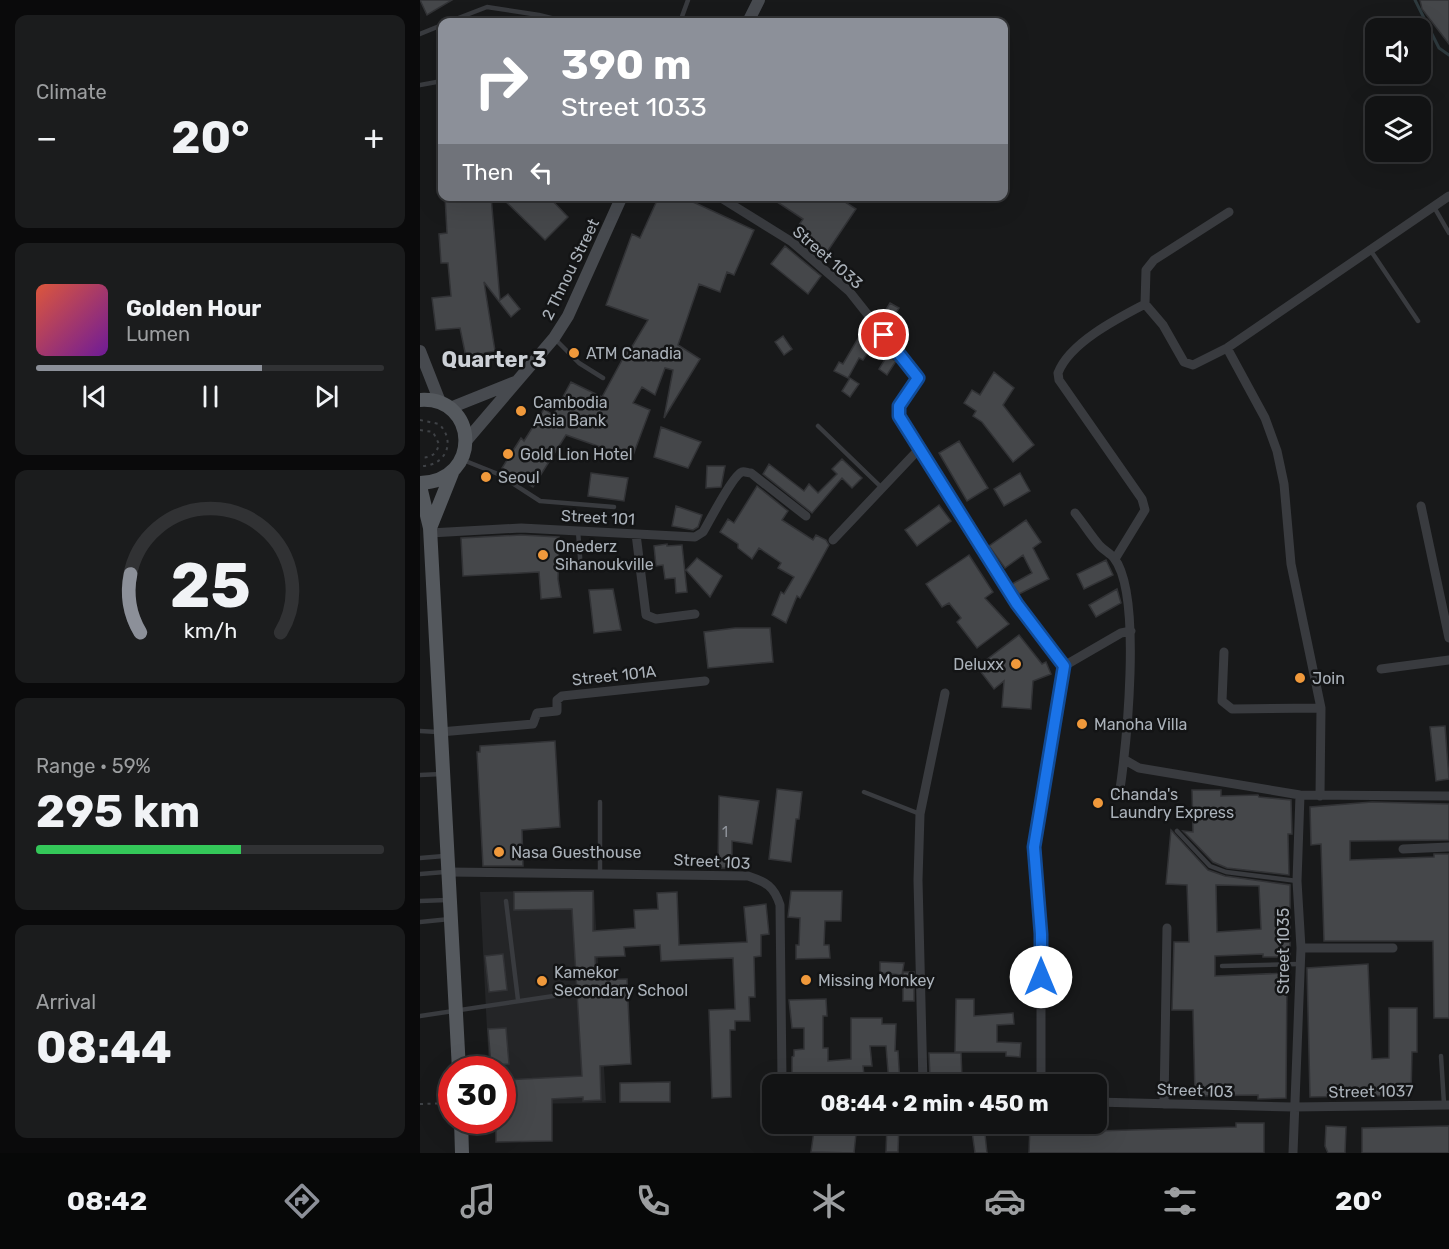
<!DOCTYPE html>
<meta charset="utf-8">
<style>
:root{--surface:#121314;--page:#1b1c1d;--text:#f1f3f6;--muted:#9c9ea0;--line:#313234;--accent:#8c9099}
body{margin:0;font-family:Rubik,sans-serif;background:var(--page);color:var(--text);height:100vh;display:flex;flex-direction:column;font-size:22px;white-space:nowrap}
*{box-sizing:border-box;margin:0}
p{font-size:20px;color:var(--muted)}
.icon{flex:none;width:33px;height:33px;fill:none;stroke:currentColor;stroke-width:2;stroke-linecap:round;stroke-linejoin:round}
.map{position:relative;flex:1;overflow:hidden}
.panel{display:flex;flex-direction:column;gap:15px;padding:15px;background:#0a0a0b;width:420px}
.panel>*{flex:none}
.top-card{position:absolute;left:18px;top:18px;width:570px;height:183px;border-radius:12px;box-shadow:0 6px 24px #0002,0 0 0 2px var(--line);background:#8c9099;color:#fff;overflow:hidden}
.tools{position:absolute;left:945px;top:18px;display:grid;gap:12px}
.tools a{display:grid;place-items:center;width:66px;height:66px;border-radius:12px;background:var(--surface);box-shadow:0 6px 24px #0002,0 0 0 2px var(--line);font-size:30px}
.speed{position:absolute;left:18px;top:1056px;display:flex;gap:12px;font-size:30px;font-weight:700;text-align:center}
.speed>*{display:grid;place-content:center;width:78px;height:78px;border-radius:50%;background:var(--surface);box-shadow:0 6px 24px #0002,0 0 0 2px var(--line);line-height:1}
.speed .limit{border:9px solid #d22;background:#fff;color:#111}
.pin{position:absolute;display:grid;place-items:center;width:51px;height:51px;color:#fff;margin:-26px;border:3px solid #fff;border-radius:50%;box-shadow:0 2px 6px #0007}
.me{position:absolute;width:66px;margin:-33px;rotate:0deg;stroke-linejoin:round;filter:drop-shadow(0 0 4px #0008)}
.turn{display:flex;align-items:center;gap:21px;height:126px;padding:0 24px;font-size:27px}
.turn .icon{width:78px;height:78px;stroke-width:2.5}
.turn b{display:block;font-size:42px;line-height:51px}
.then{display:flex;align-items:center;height:57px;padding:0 24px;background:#0003;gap:12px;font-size:22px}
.big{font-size:45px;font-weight:700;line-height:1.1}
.panel .widget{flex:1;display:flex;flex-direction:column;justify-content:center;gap:9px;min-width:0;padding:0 21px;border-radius:12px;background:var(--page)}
.panel .dial{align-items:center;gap:0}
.dial svg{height:156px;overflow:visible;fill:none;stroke:var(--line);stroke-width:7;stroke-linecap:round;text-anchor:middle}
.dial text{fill:var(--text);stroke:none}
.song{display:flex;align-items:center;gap:18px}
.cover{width:72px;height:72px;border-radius:9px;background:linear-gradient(135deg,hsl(10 70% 55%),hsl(280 70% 35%))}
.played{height:6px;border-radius:3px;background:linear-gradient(90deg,var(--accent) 65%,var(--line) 65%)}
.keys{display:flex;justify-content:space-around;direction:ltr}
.heat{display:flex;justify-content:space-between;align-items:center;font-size:33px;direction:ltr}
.charge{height:9px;border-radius:4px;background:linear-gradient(90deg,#34c759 59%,var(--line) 0)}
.trip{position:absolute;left:342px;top:1074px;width:345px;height:60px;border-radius:12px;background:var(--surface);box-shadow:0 6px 24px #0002,0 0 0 2px var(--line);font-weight:700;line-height:60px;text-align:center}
.tabs{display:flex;height:96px;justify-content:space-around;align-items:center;background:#070808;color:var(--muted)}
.tabs .icon{width:42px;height:42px}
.tabs .selected{color:var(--accent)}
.tabs b{font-size:27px;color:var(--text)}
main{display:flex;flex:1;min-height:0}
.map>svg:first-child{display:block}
.built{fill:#242527}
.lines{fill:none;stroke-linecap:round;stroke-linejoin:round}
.stream{stroke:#2e3a3e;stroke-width:3}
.building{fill:#45474a;stroke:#323336;stroke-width:1.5;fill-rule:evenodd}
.path{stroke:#3f4246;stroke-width:2;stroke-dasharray:3 4.5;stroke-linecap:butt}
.lane{stroke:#393b3f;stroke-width:4.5}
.street{stroke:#393b3f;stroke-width:9}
.secondary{stroke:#474a4f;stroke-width:12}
.primary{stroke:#55595e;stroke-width:14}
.route-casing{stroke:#114b97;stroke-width:15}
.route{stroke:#1a73e8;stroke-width:10}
.poi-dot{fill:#f0993b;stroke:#131415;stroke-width:2}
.labels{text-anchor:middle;stroke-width:5;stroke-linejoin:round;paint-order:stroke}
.number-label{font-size:14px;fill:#92979e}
.street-label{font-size:16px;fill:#abb2ba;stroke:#131415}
.poi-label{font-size:16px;fill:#abb2ba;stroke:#131415;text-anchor:start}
.district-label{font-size:22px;font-weight:bold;fill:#ccd0d6;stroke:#131415}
</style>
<main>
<section class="panel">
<div class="widget"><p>Climate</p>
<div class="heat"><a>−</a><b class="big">20°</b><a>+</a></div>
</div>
<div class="widget">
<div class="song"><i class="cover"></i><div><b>Golden Hour</b><p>Lumen</p></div></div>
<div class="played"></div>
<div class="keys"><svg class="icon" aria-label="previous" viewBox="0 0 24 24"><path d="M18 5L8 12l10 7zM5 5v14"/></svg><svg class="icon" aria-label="pause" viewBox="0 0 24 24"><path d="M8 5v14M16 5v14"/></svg><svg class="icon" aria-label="next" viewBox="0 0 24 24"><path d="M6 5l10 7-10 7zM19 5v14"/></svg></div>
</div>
<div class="widget dial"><svg viewBox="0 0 100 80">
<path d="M14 69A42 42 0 1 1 86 69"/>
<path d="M14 69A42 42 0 0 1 9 39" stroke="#8c9099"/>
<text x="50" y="56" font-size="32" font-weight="700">25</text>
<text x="50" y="72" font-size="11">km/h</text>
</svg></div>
<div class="widget"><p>Range · 59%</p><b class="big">295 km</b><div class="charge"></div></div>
<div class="widget"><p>Arrival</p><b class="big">08:44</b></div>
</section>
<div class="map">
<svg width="1029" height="1153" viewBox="0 0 1029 1153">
<rect width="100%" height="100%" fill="#18191a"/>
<path class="built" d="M174 890 186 1103 83 1104 82 1070 69 1069 60 892Z"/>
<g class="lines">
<path class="stream" d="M995 0 1019 48 1029 55"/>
</g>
<path class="building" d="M0 0H32L7 15Z
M1000 0H1029V44L1002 9Z
M25 196H71L80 300 88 294 100 309 91 317 64 282 75 351 46 357 40 328 16 330 12 298 31 296 28 263H21L19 234 27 233Z
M80 196H128L148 217 125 240Z
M239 196H273L271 201 334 230 314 275 307 272 300 292 279 284 258 345 280 359 244 418 253 370 245 368 235 395 222 387 213 403 230 410 212 458 146 435 113 487 82 468 101 438 104 441 124 409 133 415 151 382 182 397 208 349 210 350 228 320 186 305 212 234 220 238Z
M348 196H416L436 209 405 255 373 234 383 219Z
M365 246 401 276 388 294 351 264Z
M470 303 479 308 470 322 462 316Z
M443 330 457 338 443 360 439 358 428 378 414 371 419 362 423 364Z
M363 336 372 349 364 355 355 342Z
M467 356 476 361 467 375 459 369Z
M574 372 594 388 583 405 614 445 593 462 562 422 553 416 556 411 544 403 552 390 560 395Z
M430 378 439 384 430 397 422 391Z
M241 427 281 442 268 468 234 457Z
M539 441 568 488 547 501 519 453Z
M422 459 442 478 432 488 422 478 392 513 343 474 349 464 384 491 389 484 398 493 417 474 412 469Z
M287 466H305L301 487 286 488Z
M171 473 208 478 204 501 168 496Z
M600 473 610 491 584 506 574 489Z
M337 486 368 511 362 520 393 540 396 535 406 540 409 545 380 598 377 596 366 623 352 615 361 592 364 594 374 577 358 568 361 563 339 548 332 559 318 548V544L300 532 308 519 314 523Z
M519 505 531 521 497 546 485 530Z
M256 506 282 515 278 527 273 530 252 526Z
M606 520 621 542 613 548 629 579 599 594 592 584 612 573 603 555 585 568 569 546Z
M101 535 139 537 138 579 141 597 121 599 119 572 43 576 41 538Z
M247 544V546L262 545 267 592 256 593 255 578 245 579 243 565 236 566 234 546Z
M549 555 573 592 565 598 589 624 557 648 537 622 541 618 529 603 522 607 506 584Z
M277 558 302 576 290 597 266 570Z
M686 560 693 575 664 589 657 574Z
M193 589 201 630 174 633 169 590Z
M697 589 701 603 676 617 669 605Z
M315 628H350L353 662 288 668 284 632Z
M599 635 622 664 626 662 631 674 613 681 611 709 582 707 584 681 574 689 557 667Z
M1025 726 1029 779 1016 781 1010 727Z
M135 741 140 827 102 830 103 866H63L57 752H60V746Z
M357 789 382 792 379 819H376L371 862 349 859Z
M772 790H801V796L838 795 839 797 871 800 872 834H868L869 875 807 868 793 862 763 831 773 832Z
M299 796 339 801 332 844 312 841V868H298Z
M952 802 1029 804V840L930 841V860L1014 857V854H1029V1018H1014L1013 941H904L901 844 891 845 890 807Z
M751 830 788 870 805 876 870 885V957H843V954L795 956V976L867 973 866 1098 838 1099V1095L775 1096 773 1010H752L754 942H769L767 885 746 884ZM796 885 839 886 841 929 797 932Z
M173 891V931L215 928 214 910 238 909 237 893 257 892 259 945 327 942 324 907 346 904 349 934 341 935V956L334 957 335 997H329L330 1021H315V1030H310L311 1097 292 1098 289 1010 315 1009 313 958 241 961 240 945 204 947 205 956 175 957 176 980 207 979 211 1064 180 1066 181 1100 163 1101V1097L132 1099V1141L76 1142V1120H82V1080L162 1076 152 909 94 910V892Z
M371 891H422L421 921H405L404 945H409L410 958 376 959V945H379L380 918 368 917Z
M83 954 87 990 69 992 65 956Z
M460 962 484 963 482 975 460 973Z
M948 964 952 1059 969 1058V1008H997V1052H992L991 1095 890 1097 887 968Z
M483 972H494V1001H483Z
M406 999 407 1016H403V1048H408V1061L431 1059V1018H462V1024H476L475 1051H478L480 1084H469L466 1046H450L452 1066H443L445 1083 402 1084 401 1081 372 1082V1057L374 1056V1050L384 1049V1028H372L369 1000Z
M536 999H554V1016L593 1013 594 1024 577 1025V1042L601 1043 600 1057 586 1056V1052H535Z
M86 1028 89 1064 71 1065 68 1029Z
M509 1053H541L542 1078H510Z
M250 1082V1102H200V1083Z
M816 1123H844V1153H609L610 1124H640L639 1130 676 1131 816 1127Z
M395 1124H437L434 1153 391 1152Z
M467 1124H479L478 1152H466Z
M551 1124H568L567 1134H565L567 1153H555Z
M906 1126 926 1127 925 1153H908L905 1146Z
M1029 1126V1153H942V1128Z"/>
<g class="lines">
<path class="path" d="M0 420 19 424C37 442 25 467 0 466
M0 430 13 432 19 444C17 454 10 459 0 457
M0 1104 32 1103"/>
<path class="lane" d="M28 22 67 7 119 15 147 22
M260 22 268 0
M0 34 22 25
M0 85 22 81
M1014 207 1029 233
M951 251 998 321
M134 338 159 363 183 378
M398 426 461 487
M43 460 78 474 120 501 194 507
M158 531 161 570
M0 731 18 732
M0 775 22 774
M444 792 500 814
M180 802V872
M757 831 790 866 806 872 877 881
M0 858 24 856
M0 874 25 872
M0 901 27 900
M86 901 98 1000
M0 922 30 919
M802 966 879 964
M0 1016 147 994
M1021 1056 1024 1104"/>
<path class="street" d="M298 196 372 242 429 291 498 378 479 406V416L597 604 644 666 614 847 621 934V1084
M809 212 734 260 726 270 725 304 743 325 764 362 773 365 807 348 1029 196
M807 348 845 418 857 451 864 484 871 564 901 708 900 796
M1001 506 1029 638
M655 513C664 524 671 536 680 546 685 551 691 554 694 558 723 595 706 749 699 796
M10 533 101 528 275 537 283 532C289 522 313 475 322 472 324 471 328 473 331 473L386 516
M216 534 226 615 236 619 275 614
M413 540 500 448
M695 559 725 510 722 499 639 380 638 373C649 343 698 318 725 304
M804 652 802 701 812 709 901 708
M644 666 701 633 711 631
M961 669 1029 660
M20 732 113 724 117 713 137 711V700L142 696 285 681
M705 760 719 768 880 795 1029 796
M983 849 1029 847
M28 872 328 876C346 882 354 886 360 905L362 1079 366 1084
M881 948H973
M503 1084 498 880 500 814 525 693
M676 1102 873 1107 1029 1105
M744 1104 747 928
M873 1153 881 948 877 881 880 795"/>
<path class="secondary" d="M328 22 339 0
M0 351 20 402
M30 408 95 382
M46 441 134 338 148 316 202 196"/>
<path class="primary" d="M0 400C58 396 63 481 0 483
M0 486 10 528 39 1070
M10 528 32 473
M41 1120 42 1153"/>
</g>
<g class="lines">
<g class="route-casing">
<path id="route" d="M464 335 498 378 479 406V416L597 604 644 666 614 847 621 934V977"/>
</g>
<use href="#route" class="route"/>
</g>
<g class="poi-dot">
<circle cx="154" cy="353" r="6"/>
<circle cx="101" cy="411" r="6"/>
<circle cx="88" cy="454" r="6"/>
<circle cx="66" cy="477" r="6"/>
<circle cx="123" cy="555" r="6"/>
<circle cx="596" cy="664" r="6"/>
<circle cx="880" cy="678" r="6"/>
<circle cx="662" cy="724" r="6"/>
<circle cx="678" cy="803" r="6"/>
<circle cx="79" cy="852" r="6"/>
<circle cx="386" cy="980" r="6"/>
<circle cx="122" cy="981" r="6"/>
</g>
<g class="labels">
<g class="number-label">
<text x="305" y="837">1</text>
</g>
<g class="street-label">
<text transform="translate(408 257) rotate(41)" y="6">Street 1033</text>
<text transform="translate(150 269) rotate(-64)" y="6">2 Thnou Street</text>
<text transform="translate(178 517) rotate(3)" y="6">Street 101</text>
<text transform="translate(194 675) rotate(-6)" y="6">Street 101A</text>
<text transform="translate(292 861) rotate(3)" y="6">Street 103</text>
<text transform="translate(863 951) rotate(-90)" y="6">Street 1035</text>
<text transform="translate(775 1090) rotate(2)" y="6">Street 103</text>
<text transform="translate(951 1091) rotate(-1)" y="6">Street 1037</text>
</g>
<g class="poi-label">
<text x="166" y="359">ATM Canadia</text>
<text x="113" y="408">Cambodia<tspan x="113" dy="18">Asia Bank</tspan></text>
<text x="100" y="460">Gold Lion Hotel</text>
<text x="78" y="483">Seoul</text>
<text x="135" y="552">Onederz<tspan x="135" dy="18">Sihanoukville</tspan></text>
<text x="584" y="670" text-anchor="end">Deluxx</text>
<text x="892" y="684">Join</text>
<text x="674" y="730">Manoha Villa</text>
<text x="690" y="800">Chanda's<tspan x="690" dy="18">Laundry Express</tspan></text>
<text x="91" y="858">Nasa Guesthouse</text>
<text x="134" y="978">Kamekor<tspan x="134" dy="18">Secondary School</tspan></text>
<text x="398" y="986">Missing Monkey</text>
</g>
<g class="district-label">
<text x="74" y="367">Quarter 3</text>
</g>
</g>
</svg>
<div class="tools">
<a><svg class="icon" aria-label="sound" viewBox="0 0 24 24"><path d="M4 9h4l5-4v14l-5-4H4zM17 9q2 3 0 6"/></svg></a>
<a><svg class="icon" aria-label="layers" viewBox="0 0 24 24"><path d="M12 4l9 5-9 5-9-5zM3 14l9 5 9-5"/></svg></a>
</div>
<div class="speed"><div class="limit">30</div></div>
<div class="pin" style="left:464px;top:335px;background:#d93025"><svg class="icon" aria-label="arrive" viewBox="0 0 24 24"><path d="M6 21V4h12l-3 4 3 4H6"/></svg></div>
<svg class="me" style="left:621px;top:977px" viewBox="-20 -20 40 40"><circle r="19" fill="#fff"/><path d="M0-13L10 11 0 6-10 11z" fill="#1a73e8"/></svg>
<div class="trip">08:44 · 2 min · 450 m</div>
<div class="top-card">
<div class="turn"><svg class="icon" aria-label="right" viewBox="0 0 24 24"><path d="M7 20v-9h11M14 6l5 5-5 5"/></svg><div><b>390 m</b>Street 1033</div></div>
<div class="then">Then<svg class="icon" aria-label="left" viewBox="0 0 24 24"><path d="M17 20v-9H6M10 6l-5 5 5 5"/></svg></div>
</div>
</div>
</main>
<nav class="tabs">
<b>08:42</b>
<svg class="icon selected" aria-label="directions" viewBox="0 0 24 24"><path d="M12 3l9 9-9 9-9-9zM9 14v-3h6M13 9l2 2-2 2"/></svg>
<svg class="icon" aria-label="music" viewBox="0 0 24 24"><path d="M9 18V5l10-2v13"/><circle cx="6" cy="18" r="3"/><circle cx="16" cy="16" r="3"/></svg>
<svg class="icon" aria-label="phone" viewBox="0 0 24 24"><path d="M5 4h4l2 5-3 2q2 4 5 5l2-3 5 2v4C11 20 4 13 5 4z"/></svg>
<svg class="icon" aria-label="climate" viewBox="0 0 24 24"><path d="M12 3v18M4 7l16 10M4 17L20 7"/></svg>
<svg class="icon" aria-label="car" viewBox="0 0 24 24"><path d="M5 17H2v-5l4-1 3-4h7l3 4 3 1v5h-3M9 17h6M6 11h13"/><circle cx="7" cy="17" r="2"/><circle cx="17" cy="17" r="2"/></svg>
<svg class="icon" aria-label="filters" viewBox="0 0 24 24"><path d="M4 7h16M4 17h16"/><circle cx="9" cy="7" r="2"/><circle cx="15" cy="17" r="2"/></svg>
<b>20°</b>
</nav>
